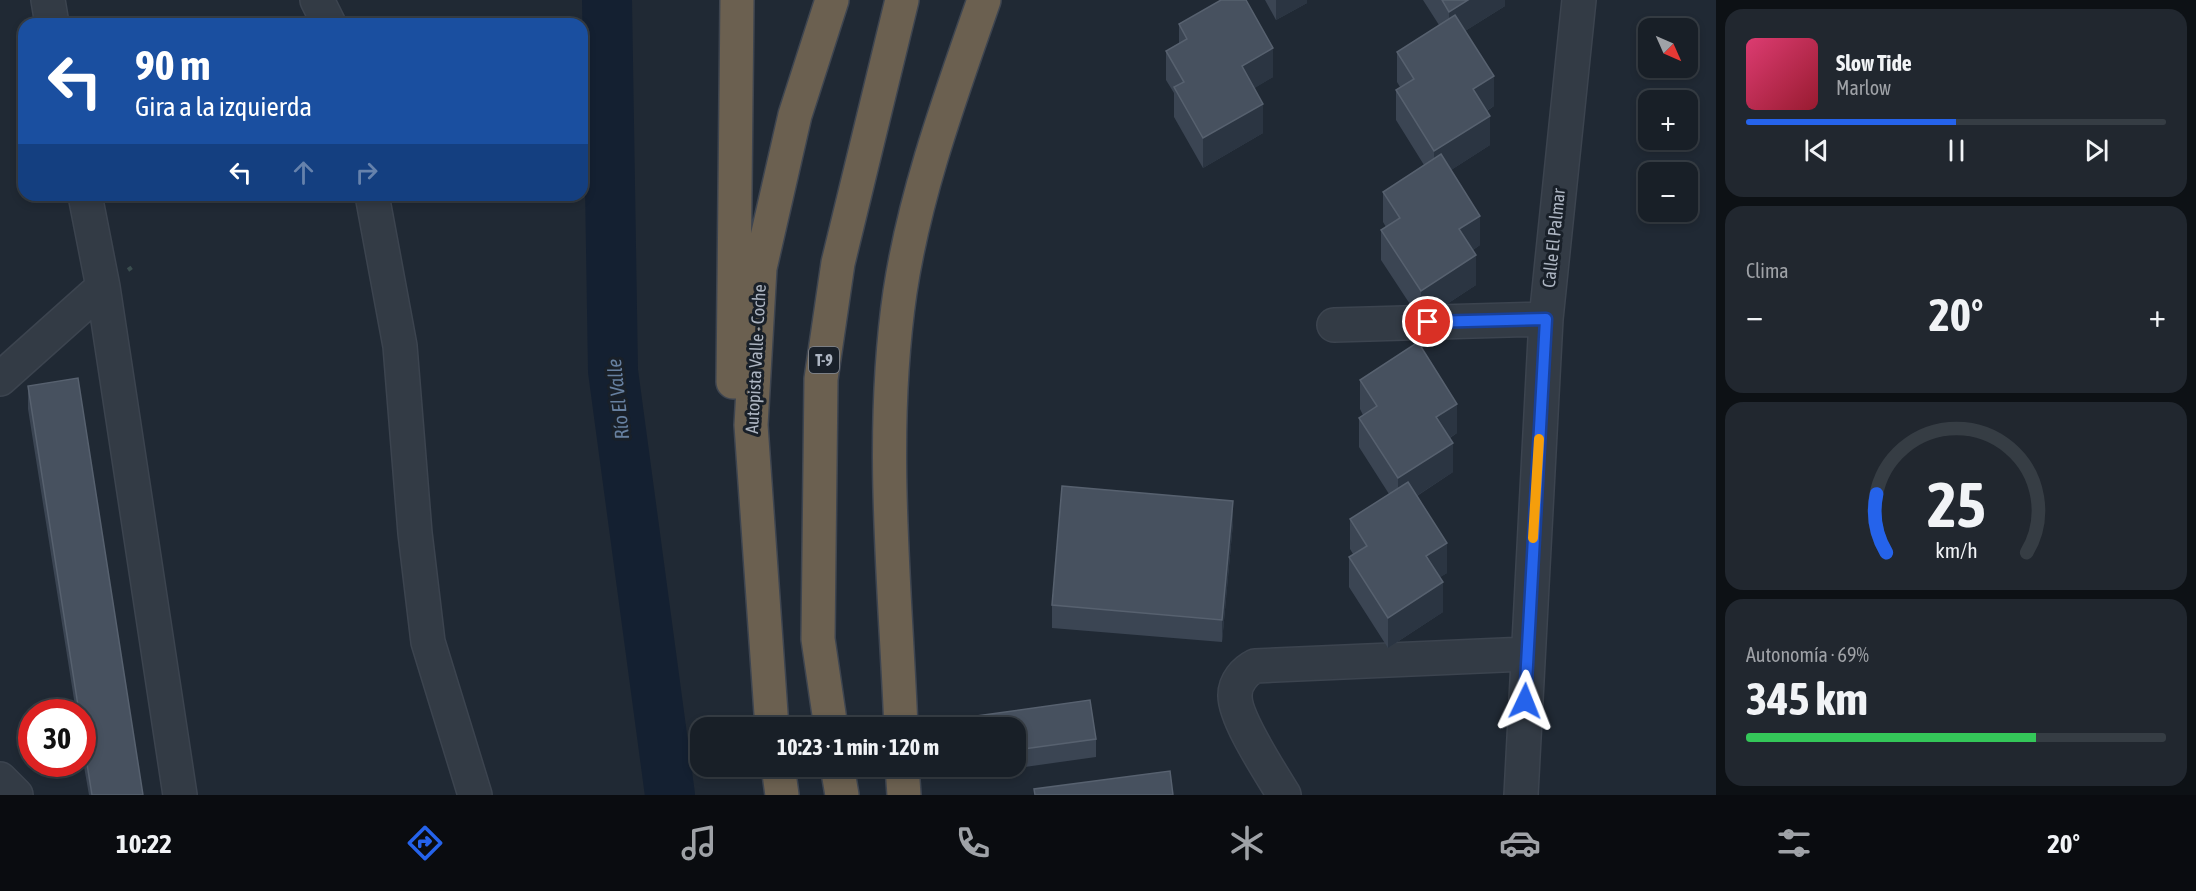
<!DOCTYPE html>
<html lang="es">
<meta charset="utf-8">
<style>
:root{--surface:#181f27;--page:#21272f;--text:#f1f3f6;--muted:#9fa2a7;--line:#363d44;--accent:#2563eb}
body{margin:0;font-family:"Asap Condensed",sans-serif;background:var(--page);color:var(--text);height:100vh;display:flex;flex-direction:column;font-size:22px;white-space:nowrap}
*{box-sizing:border-box;margin:0}
p{font-size:20px;color:var(--muted)}
.icon{flex:none;width:33px;height:33px;fill:none;stroke:currentColor;stroke-width:2;stroke-linecap:round;stroke-linejoin:round}
.map{position:relative;flex:1;overflow:hidden}
.sheet{display:flex;flex-direction:column;gap:9px;padding:9px;background:#0d1115;width:480px}
.sheet>*{flex:none}
.hud{position:absolute;left:18px;top:18px;width:570px;height:183px;border-radius:18px;box-shadow:0 3px 9px #0003,0 0 0 2px var(--line);background:#1a4fa0;color:#fff;overflow:hidden}
.needle{width:39px;rotate:135deg}
.tools{position:absolute;left:1638px;top:18px;display:grid;gap:12px}
.tools a{display:grid;place-items:center;width:60px;height:60px;border-radius:12px;background:var(--surface);box-shadow:0 3px 9px #0003,0 0 0 2px var(--line);font-size:30px}
.speed{position:absolute;left:18px;top:699px;display:flex;gap:12px;font-size:30px;font-weight:700;text-align:center}
.speed>*{display:grid;place-content:center;width:78px;height:78px;border-radius:50%;background:var(--surface);box-shadow:0 3px 9px #0003,0 0 0 2px var(--line);line-height:1}
.speed .limit{border:9px solid #d22;background:#fff;color:#111}
.pin{position:absolute;display:grid;place-items:center;width:51px;height:51px;color:#fff;margin:-26px;border:3px solid #fff;border-radius:50%;box-shadow:0 2px 6px #0007}
.me{position:absolute;width:66px;margin:-33px;rotate:2deg;stroke-linejoin:round;filter:drop-shadow(0 0 4px #0008)}
.turn{display:flex;align-items:center;gap:21px;height:126px;padding:0 18px;font-size:27px}
.turn .icon{width:78px;height:78px;stroke-width:2.5}
.turn b{display:block;font-size:42px;line-height:51px}
.lanes{display:flex;align-items:center;height:57px;padding:0 18px;background:#0003;justify-content:center;gap:30px;direction:ltr}
.lanes .off{opacity:.35}
.big{font-size:45px;font-weight:700;line-height:1.1}
.sheet .card{flex:1;display:flex;flex-direction:column;justify-content:center;gap:9px;min-width:0;padding:0 21px;border-radius:18px;background:var(--page)}
.sheet .dial{align-items:center;gap:0}
.dial svg{height:156px;overflow:visible;fill:none;stroke:var(--line);stroke-width:7;stroke-linecap:round;text-anchor:middle}
.dial text{fill:var(--text);stroke:none}
.song{display:flex;align-items:center;gap:18px}
.cover{width:72px;height:72px;border-radius:9px;background:linear-gradient(135deg,hsl(340 70% 55%),hsl(350 70% 35%))}
.played{height:6px;border-radius:3px;background:linear-gradient(90deg,var(--accent) 50%,var(--line) 50%)}
.keys{display:flex;justify-content:space-around;direction:ltr}
.heat{display:flex;justify-content:space-between;align-items:center;font-size:33px;direction:ltr}
.charge{height:9px;border-radius:4px;background:linear-gradient(90deg,#34c759 69%,var(--line) 0)}
.trip{position:absolute;left:690px;top:717px;width:336px;height:60px;border-radius:18px;background:var(--surface);box-shadow:0 3px 9px #0003,0 0 0 2px var(--line);font-weight:700;line-height:60px;text-align:center}
.tab-bar{display:flex;height:96px;justify-content:space-around;align-items:center;background:#0a0c10;color:var(--muted)}
.tab-bar .icon{width:42px;height:42px}
.tab-bar .selected{color:var(--accent)}
.tab-bar b{font-size:27px;color:var(--text)}
main{display:flex;flex:1;min-height:0}
.map>svg:first-child{display:block}
.lines{fill:none;stroke-linecap:round;stroke-linejoin:round}
.river{stroke:#142031;stroke-width:50}
.minor-casing{stroke:#3c444f;stroke-width:36}
.highway-casing{stroke:#3e4550;stroke-width:36}
.path{stroke:#3a4d4e;stroke-width:4;stroke-dasharray:4.5 4.5;stroke-linecap:butt}
.minor{stroke:#333b45;stroke-width:33}
.highway{stroke:#6b6050;stroke-width:33}
.wall{fill:#3b4553}
.shaded-wall{fill:#2b3542}
.building{fill:#47515f;stroke:#57616f;stroke-width:1.5}
.route-casing{stroke:#184099;stroke-width:15}
.route{stroke:#2563eb;stroke-width:10}
.slow{stroke:#f59e0b;stroke-width:10}
.labels{text-anchor:middle;stroke-width:6;stroke-linejoin:round;paint-order:stroke}
.shield{fill:#192029;stroke:#818894;stroke-width:1.5}
.shield-label{font-size:16px;font-weight:bold;fill:#adb5c2}
.street-label{font-size:18px;fill:#adb5c2;stroke:#192029}
.water-label{font-size:20px;font-style:italic;fill:#6780a0;stroke:#192029}
</style>
<main>
<div class="map">
<svg width="1716" height="795" viewBox="0 0 1716 795">
<rect width="100%" height="100%" fill="#202934"/>
<g class="lines">
<path class="river" d="M607 0 613 371 670 795"/>
<g class="minor-casing">
<path id="minor" d="M48 0 52 24
M317 0 329 24
M85 195 103 287 180 795
M372 195 400 346 415 533 428 642 475 795
M1334 325 1546 319
M0 379 103 287
M0 779 16 795
M1284 795C1271 773 1234 718 1235 695 1235 682 1245 671 1255 666L1527 654
M1521 795 1546 319 1579 0"/>
</g>
<g class="highway-casing">
<path id="highway" d="M733 382 737 0
M772 728 751 425 760 268 795 115 832 0
M831 728 818 639 821 379 838 263 902 0
M901 728C895 583 879 436 900 292 915 192 951 95 984 0
M778 766 782 795
M837 766 842 795
M902 766 904 795"/>
</g>
<path class="path" d="M128 270 135 265"/>
<use href="#minor" class="minor"/>
<use href="#highway" class="highway"/>
</g>
<path class="wall" d="M1265 0H1307V3L1276 20Z
M1423 0H1505V6L1465 31 1494 106 1487 111 1490 145 1451 170 1480 245 1473 250 1476 285 1421 321 1381 260V230L1386 227 1383 222V192L1424 165 1396 120V90L1400 87 1397 82V52L1439 25Z
M1179 24 1273 77 1254 88 1263 133 1203 168 1174 117V93L1166 80V51L1179 43Z
M1360 380 1457 433 1450 438 1453 472 1417 496 1447 573 1440 577 1443 612 1388 648 1349 587V557L1353 554 1350 549V519L1389 494 1359 447V418L1363 415 1360 409Z
M28 386 143 795H89L82 755V712H76L28 409Z
M1233 523 1222 642 1052 628V605Z
M1090 700 1096 739V757L953 777 952 766H1016V728H948V720Z"/>
<path class="shaded-wall" d="M1276 0H1307V3L1276 20Z
M1468 0H1505V6L1449 41V12Z
M1273 48V77L1242 96V66Z
M1494 76V106L1473 119V89Z
M1263 104V133L1203 168V138Z
M1490 116V145L1434 181V151Z
M1480 216V245L1459 259V229Z
M1476 255V285L1421 321V291Z
M1457 404V433L1436 446V417Z
M1453 443V472L1398 508V478Z
M1233 501V523L1222 642V620Z
M1447 543V573L1426 586V556Z
M1443 582V612L1388 648V618Z"/>
<path class="building" d="M1221 0H1246L1273 48 1242 66 1263 104 1203 138 1174 87 1184 82 1166 51 1187 39 1179 24Z
M1442 0H1468L1449 12Z
M1455 15 1494 76 1473 89 1490 116 1434 151 1396 90 1414 79 1397 52Z
M1441 154 1480 216 1459 229 1476 255 1421 291 1381 230 1400 218 1383 192Z
M1418 342 1457 404 1436 417 1453 443 1398 478 1359 418 1377 406 1360 380Z
M78 378 143 795H92L82 733V712H79L28 386Z
M1408 482 1447 543 1426 556 1443 582 1388 618 1349 557 1367 546 1350 519Z
M1062 486 1233 501 1222 620 1052 605Z
M1090 700 1096 739 1016 750V728H949L948 720Z
M1170 771 1173 795H1035L1034 789Z"/>
<g class="lines">
<g class="route-casing">
<path id="route" d="M1428 322 1546 319 1525 701"/>
</g>
<use href="#route" class="route"/>
<path class="slow" d="M1533 538 1539 439"/>
</g>
<g class="labels">
<rect class="shield" x="809" y="347" width="30" height="26" rx="4.5"/>
<g class="shield-label">
<text x="824" y="366">T-9</text>
</g>
<g class="street-label">
<text transform="translate(1554 238) rotate(-84)" y="6">Calle El Palmar</text>
<text transform="translate(756 359) rotate(-87)" y="6">Autopista Valle - Coche</text>
</g>
<g class="water-label">
<text transform="translate(618 399) rotate(-96)" y="7">Río El Valle</text>
</g>
</g>
</svg>
<div class="tools">
<a><svg class="needle" viewBox="-14 -14 28 28"><path d="M0-13l5 13h-10z" fill="#e53935"/><path d="M0 13l5-13h-10z" fill="#9fa2a7"/></svg></a>
<a>+</a>
<a>−</a>
</div>
<div class="speed"><div class="limit">30</div></div>
<div class="pin" style="left:1428px;top:322px;background:#d93025"><svg class="icon" aria-label="arrive" viewBox="0 0 24 24"><path d="M6 21V4h12l-3 4 3 4H6"/></svg></div>
<svg class="me" style="left:1525px;top:701px" viewBox="-20 -20 40 40"><path d="M0-17L14 15 0 8-14 15z" fill="#2563eb" stroke="#fff" stroke-width="4"/></svg>
<div class="trip">10:23 · 1 min · 120 m</div>
<div class="hud">
<div class="turn"><svg class="icon" aria-label="left" viewBox="0 0 24 24"><path d="M17 20v-9H6M10 6l-5 5 5 5"/></svg><div><b>90 m</b>Gira a la izquierda</div></div>
<div class="lanes"><svg class="icon" aria-label="left" viewBox="0 0 24 24"><path d="M17 20v-9H6M10 6l-5 5 5 5"/></svg><svg class="icon off" aria-label="ahead" viewBox="0 0 24 24"><path d="M12 20V5M6 11l6-6 6 6"/></svg><svg class="icon off" aria-label="right" viewBox="0 0 24 24"><path d="M7 20v-9h11M14 6l5 5-5 5"/></svg></div>
</div>
</div>
<section class="sheet">
<div class="card">
<div class="song"><i class="cover"></i><div><b>Slow Tide</b><p>Marlow</p></div></div>
<div class="played"></div>
<div class="keys"><svg class="icon" aria-label="previous" viewBox="0 0 24 24"><path d="M18 5L8 12l10 7zM5 5v14"/></svg><svg class="icon" aria-label="pause" viewBox="0 0 24 24"><path d="M8 5v14M16 5v14"/></svg><svg class="icon" aria-label="next" viewBox="0 0 24 24"><path d="M6 5l10 7-10 7zM19 5v14"/></svg></div>
</div>
<div class="card"><p>Clima</p>
<div class="heat"><a>−</a><b class="big">20°</b><a>+</a></div>
</div>
<div class="card dial"><svg viewBox="0 0 100 80">
<path d="M14 69A42 42 0 1 1 86 69"/>
<path d="M14 69A42 42 0 0 1 9 39" stroke="#2563eb"/>
<text x="50" y="56" font-size="32" font-weight="700">25</text>
<text x="50" y="72" font-size="11">km/h</text>
</svg></div>
<div class="card"><p>Autonomía · 69%</p><b class="big">345 km</b><div class="charge"></div></div>
</section>
</main>
<nav class="tab-bar">
<b>10:22</b>
<svg class="icon selected" aria-label="directions" viewBox="0 0 24 24"><path d="M12 3l9 9-9 9-9-9zM9 14v-3h6M13 9l2 2-2 2"/></svg>
<svg class="icon" aria-label="music" viewBox="0 0 24 24"><path d="M9 18V5l10-2v13"/><circle cx="6" cy="18" r="3"/><circle cx="16" cy="16" r="3"/></svg>
<svg class="icon" aria-label="phone" viewBox="0 0 24 24"><path d="M5 4h4l2 5-3 2q2 4 5 5l2-3 5 2v4C11 20 4 13 5 4z"/></svg>
<svg class="icon" aria-label="climate" viewBox="0 0 24 24"><path d="M12 3v18M4 7l16 10M4 17L20 7"/></svg>
<svg class="icon" aria-label="car" viewBox="0 0 24 24"><path d="M5 17H2v-5l4-1 3-4h7l3 4 3 1v5h-3M9 17h6M6 11h13"/><circle cx="7" cy="17" r="2"/><circle cx="17" cy="17" r="2"/></svg>
<svg class="icon" aria-label="filters" viewBox="0 0 24 24"><path d="M4 7h16M4 17h16"/><circle cx="9" cy="7" r="2"/><circle cx="15" cy="17" r="2"/></svg>
<b>20°</b>
</nav>
